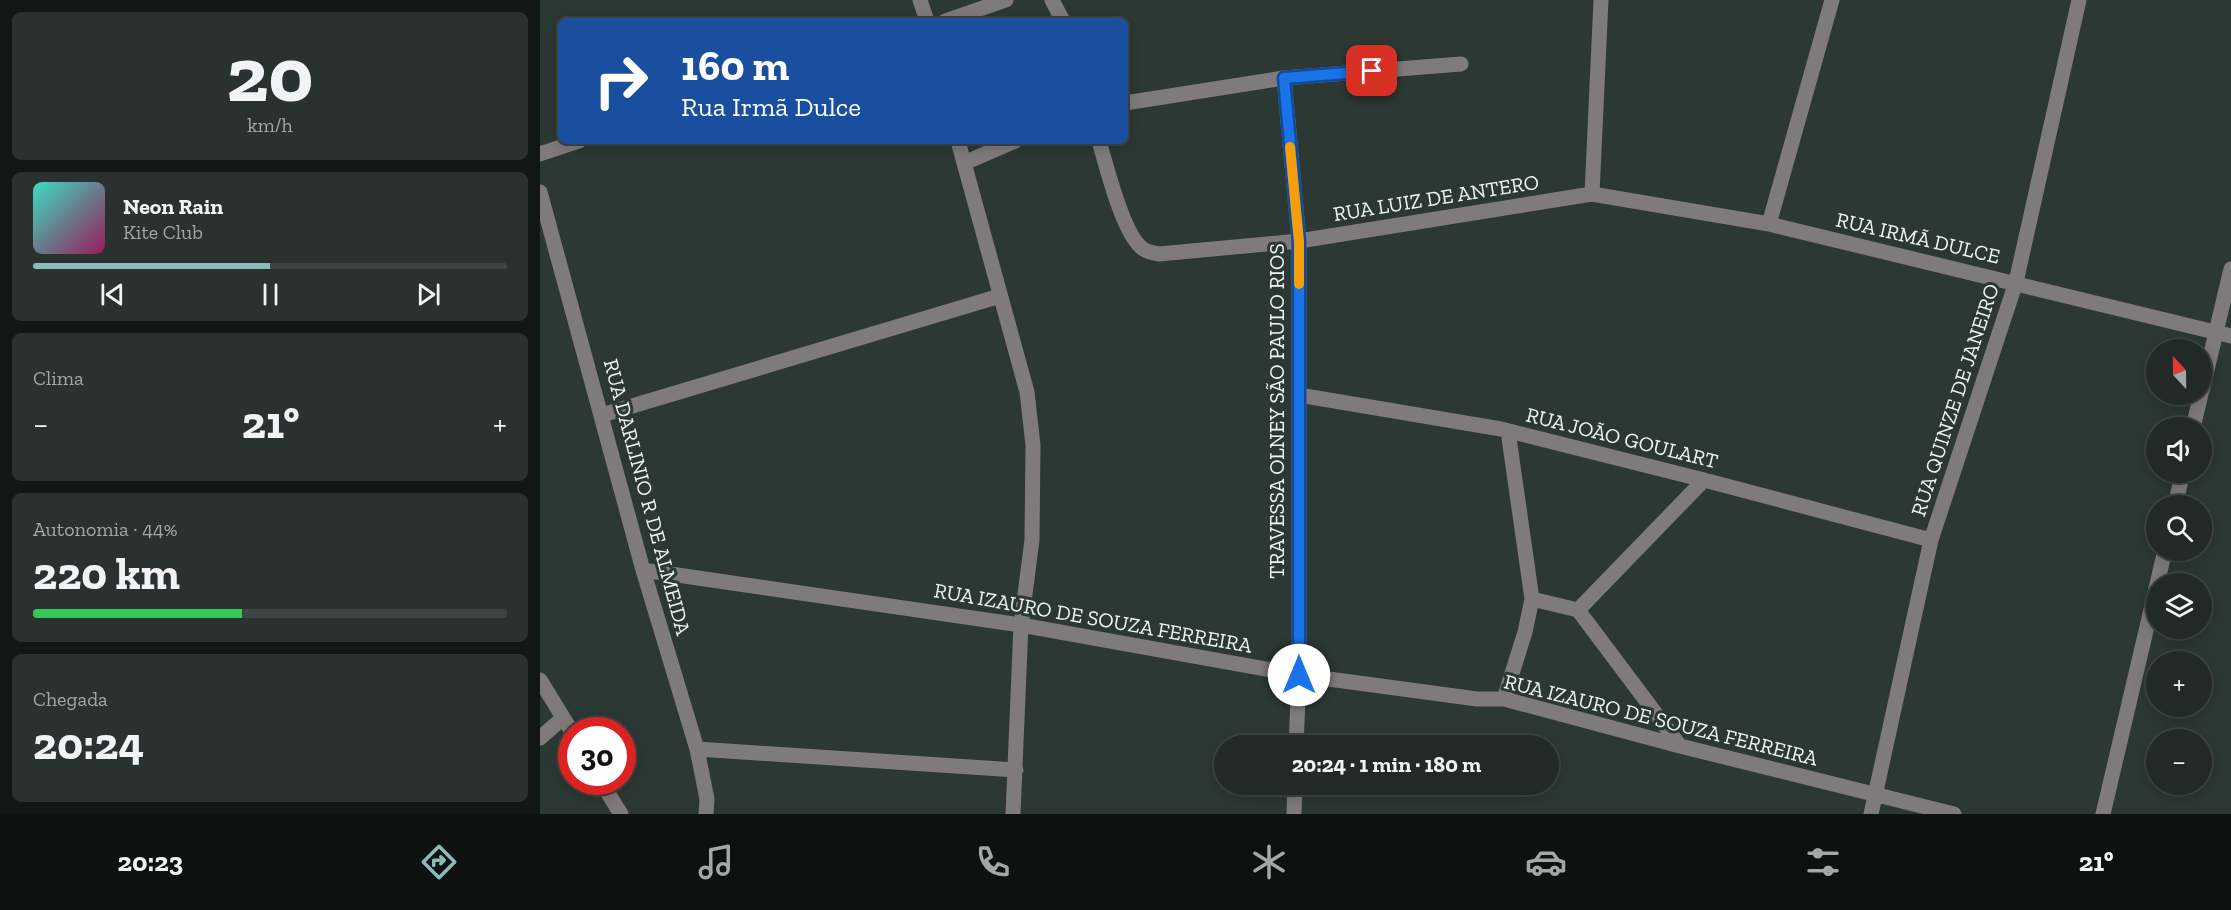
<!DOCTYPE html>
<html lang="pt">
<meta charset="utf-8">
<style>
:root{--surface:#212a26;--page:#29322e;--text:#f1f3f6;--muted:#a2a7a7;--line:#3e4643;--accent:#8bbbb9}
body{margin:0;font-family:"Zilla Slab",serif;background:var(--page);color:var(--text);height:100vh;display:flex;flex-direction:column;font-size:22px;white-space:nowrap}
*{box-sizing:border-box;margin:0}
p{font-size:20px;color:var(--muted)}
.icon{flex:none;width:33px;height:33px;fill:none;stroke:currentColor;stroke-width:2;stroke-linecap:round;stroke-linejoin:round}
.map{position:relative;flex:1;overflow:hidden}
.details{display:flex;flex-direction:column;gap:12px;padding:12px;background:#121715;width:540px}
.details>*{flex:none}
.banner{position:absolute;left:18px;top:18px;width:570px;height:126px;border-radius:9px;box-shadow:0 3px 15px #0003,0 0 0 2px var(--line);background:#1a4fa0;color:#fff;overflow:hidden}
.needle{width:39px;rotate:338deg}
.tools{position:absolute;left:1606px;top:339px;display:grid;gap:12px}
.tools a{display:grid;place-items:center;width:66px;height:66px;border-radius:50%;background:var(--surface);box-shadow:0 3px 15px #0003,0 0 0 2px var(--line);font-size:30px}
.speed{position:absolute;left:18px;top:717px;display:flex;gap:12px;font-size:30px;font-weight:700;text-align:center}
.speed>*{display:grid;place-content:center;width:78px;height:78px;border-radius:50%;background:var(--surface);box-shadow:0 3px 15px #0003,0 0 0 2px var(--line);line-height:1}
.speed .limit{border:9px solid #d22;background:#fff;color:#111}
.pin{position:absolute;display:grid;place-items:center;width:51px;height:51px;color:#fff;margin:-26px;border-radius:12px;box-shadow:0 3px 9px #0006}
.me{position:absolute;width:66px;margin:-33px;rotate:0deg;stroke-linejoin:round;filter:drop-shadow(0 0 4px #0008)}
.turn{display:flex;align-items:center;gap:21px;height:126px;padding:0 24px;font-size:27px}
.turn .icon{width:78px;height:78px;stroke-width:2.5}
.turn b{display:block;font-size:42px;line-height:51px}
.big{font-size:45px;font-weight:700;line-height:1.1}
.details .card{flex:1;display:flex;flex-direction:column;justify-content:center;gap:9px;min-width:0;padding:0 21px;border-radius:9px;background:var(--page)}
.details .dial{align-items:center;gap:0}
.dial b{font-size:78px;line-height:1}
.song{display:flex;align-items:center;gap:18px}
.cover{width:72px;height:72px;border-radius:9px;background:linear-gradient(135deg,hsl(170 70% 55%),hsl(330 70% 35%))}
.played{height:6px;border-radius:3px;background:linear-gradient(90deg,var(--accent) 50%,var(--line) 50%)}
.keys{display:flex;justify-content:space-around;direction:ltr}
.heat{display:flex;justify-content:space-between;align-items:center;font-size:33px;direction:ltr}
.charge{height:9px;border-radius:4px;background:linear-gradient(90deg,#34c759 44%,var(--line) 0)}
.trip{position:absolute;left:674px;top:735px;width:345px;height:60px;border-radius:30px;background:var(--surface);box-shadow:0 3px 15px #0003,0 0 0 2px var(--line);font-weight:700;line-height:60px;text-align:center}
.menu{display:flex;height:96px;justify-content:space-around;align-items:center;background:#0d110f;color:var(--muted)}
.menu .icon{width:42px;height:42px}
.menu .on{color:var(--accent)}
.menu b{font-size:27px;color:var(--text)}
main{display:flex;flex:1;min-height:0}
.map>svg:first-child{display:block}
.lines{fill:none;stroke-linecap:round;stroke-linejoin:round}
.minor{stroke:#7f7a7c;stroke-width:15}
.route-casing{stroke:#114b97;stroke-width:15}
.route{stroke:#1a73e8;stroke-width:10}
.slow{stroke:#f59e0b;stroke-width:10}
.labels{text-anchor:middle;stroke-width:6;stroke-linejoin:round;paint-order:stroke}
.street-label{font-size:21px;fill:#eef5f2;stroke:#2c3833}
</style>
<main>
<section class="details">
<div class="card dial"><b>20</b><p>km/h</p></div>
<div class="card">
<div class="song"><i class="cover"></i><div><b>Neon Rain</b><p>Kite Club</p></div></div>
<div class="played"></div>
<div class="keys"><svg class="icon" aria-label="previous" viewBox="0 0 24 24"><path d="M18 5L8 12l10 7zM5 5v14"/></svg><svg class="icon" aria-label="pause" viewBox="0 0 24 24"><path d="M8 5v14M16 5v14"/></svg><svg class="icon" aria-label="next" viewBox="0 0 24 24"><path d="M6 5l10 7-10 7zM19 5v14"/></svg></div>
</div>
<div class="card"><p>Clima</p>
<div class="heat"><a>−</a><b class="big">21°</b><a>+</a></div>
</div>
<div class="card"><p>Autonomia · 44%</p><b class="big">220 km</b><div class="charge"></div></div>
<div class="card"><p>Chegada</p><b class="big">20:24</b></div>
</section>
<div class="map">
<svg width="1691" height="814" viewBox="0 0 1691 814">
<rect width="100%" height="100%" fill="#2c3833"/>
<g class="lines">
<path class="minor" d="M380 0 387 21
M512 0 523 21
M405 21 466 0
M744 78 759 241V675L756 746
M585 103 744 78 921 64
M418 141 487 392 493 445 492 540 481 625 473 814
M559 141C566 164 584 240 605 250 608 252 614 253 619 254L759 241 1052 194 1229 224 1691 336
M0 154 39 141
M424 163 475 141
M0 192 103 570 157 749 167 799 166 814
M1052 194 1061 0
M1229 224 1292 0
M1662 391 1691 269
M759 395 961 429 1164 480 1391 540
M62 415 460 296
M1653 428 1661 394
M1635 506 1643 472
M103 570 481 625 759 675 937 699H964L1140 746 1414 814
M992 599 1038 610 1140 746
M1038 610 1164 480
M0 680 32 732
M964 699 985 632 992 599 968 431
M0 738 23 718
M157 749 476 770
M61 782 81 814
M754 814 755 784
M1331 814 1391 540 1476 282 1539 0
M1563 814 1625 550"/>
</g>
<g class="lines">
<g class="route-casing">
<path id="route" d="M759 675V242L744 78 832 71"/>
</g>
<use href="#route" class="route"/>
<path class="slow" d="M750 147 759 242V284"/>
</g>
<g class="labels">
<g class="street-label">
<text transform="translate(896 198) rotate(-9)" y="7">RUA LUIZ DE ANTERO</text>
<text transform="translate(1378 238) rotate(13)" y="7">RUA IRMÃ DULCE</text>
<text transform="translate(1415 400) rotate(-72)" y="7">RUA QUINZE DE JANEIRO</text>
<text transform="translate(737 411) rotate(-90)" y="7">TRAVESSA OLNEY SÃO PAULO RIOS</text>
<text transform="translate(1082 438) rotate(14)" y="7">RUA JOÃO GOULART</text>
<text transform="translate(107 497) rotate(75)" y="7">RUA DARLINIO R DE ALMEIDA</text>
<text transform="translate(553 618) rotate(10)" y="7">RUA IZAURO DE SOUZA FERREIRA</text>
<text transform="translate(1121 720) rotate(14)" y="7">RUA IZAURO DE SOUZA FERREIRA</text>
</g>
</g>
</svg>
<div class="tools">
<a><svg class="needle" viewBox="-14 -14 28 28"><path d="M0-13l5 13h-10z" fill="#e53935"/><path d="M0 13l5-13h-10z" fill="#a2a7a7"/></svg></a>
<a><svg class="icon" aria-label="sound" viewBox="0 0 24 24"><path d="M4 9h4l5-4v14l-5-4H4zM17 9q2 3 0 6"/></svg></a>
<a><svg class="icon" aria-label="search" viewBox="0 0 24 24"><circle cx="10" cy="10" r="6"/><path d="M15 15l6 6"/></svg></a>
<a><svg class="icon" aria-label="layers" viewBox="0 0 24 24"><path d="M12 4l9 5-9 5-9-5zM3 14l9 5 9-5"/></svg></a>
<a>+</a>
<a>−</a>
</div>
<div class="speed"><div class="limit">30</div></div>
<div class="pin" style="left:832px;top:71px;background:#d93025"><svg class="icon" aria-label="arrive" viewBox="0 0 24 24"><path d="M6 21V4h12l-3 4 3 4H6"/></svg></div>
<svg class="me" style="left:759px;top:675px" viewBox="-20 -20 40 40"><circle r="19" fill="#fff"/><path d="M0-13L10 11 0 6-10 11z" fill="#1a73e8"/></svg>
<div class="trip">20:24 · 1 min · 180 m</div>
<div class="banner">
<div class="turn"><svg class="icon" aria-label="right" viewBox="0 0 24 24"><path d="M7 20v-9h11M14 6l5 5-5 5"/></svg><div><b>160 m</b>Rua Irmã Dulce</div></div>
</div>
</div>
</main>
<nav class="menu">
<b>20:23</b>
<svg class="icon on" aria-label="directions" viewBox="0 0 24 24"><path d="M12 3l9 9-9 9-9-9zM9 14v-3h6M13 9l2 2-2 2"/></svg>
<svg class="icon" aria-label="music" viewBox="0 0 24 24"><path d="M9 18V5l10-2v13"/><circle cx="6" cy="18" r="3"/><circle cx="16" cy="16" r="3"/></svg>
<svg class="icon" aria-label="phone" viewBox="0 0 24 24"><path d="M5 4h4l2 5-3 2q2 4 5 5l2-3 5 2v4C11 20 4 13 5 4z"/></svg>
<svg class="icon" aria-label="climate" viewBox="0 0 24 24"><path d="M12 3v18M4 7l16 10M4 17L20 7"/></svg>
<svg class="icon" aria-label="car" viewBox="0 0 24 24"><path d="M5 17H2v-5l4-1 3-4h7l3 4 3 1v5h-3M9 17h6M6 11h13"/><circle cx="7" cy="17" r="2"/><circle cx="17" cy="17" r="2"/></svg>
<svg class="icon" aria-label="filters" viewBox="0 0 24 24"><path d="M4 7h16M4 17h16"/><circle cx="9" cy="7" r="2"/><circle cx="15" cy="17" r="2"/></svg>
<b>21°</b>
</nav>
